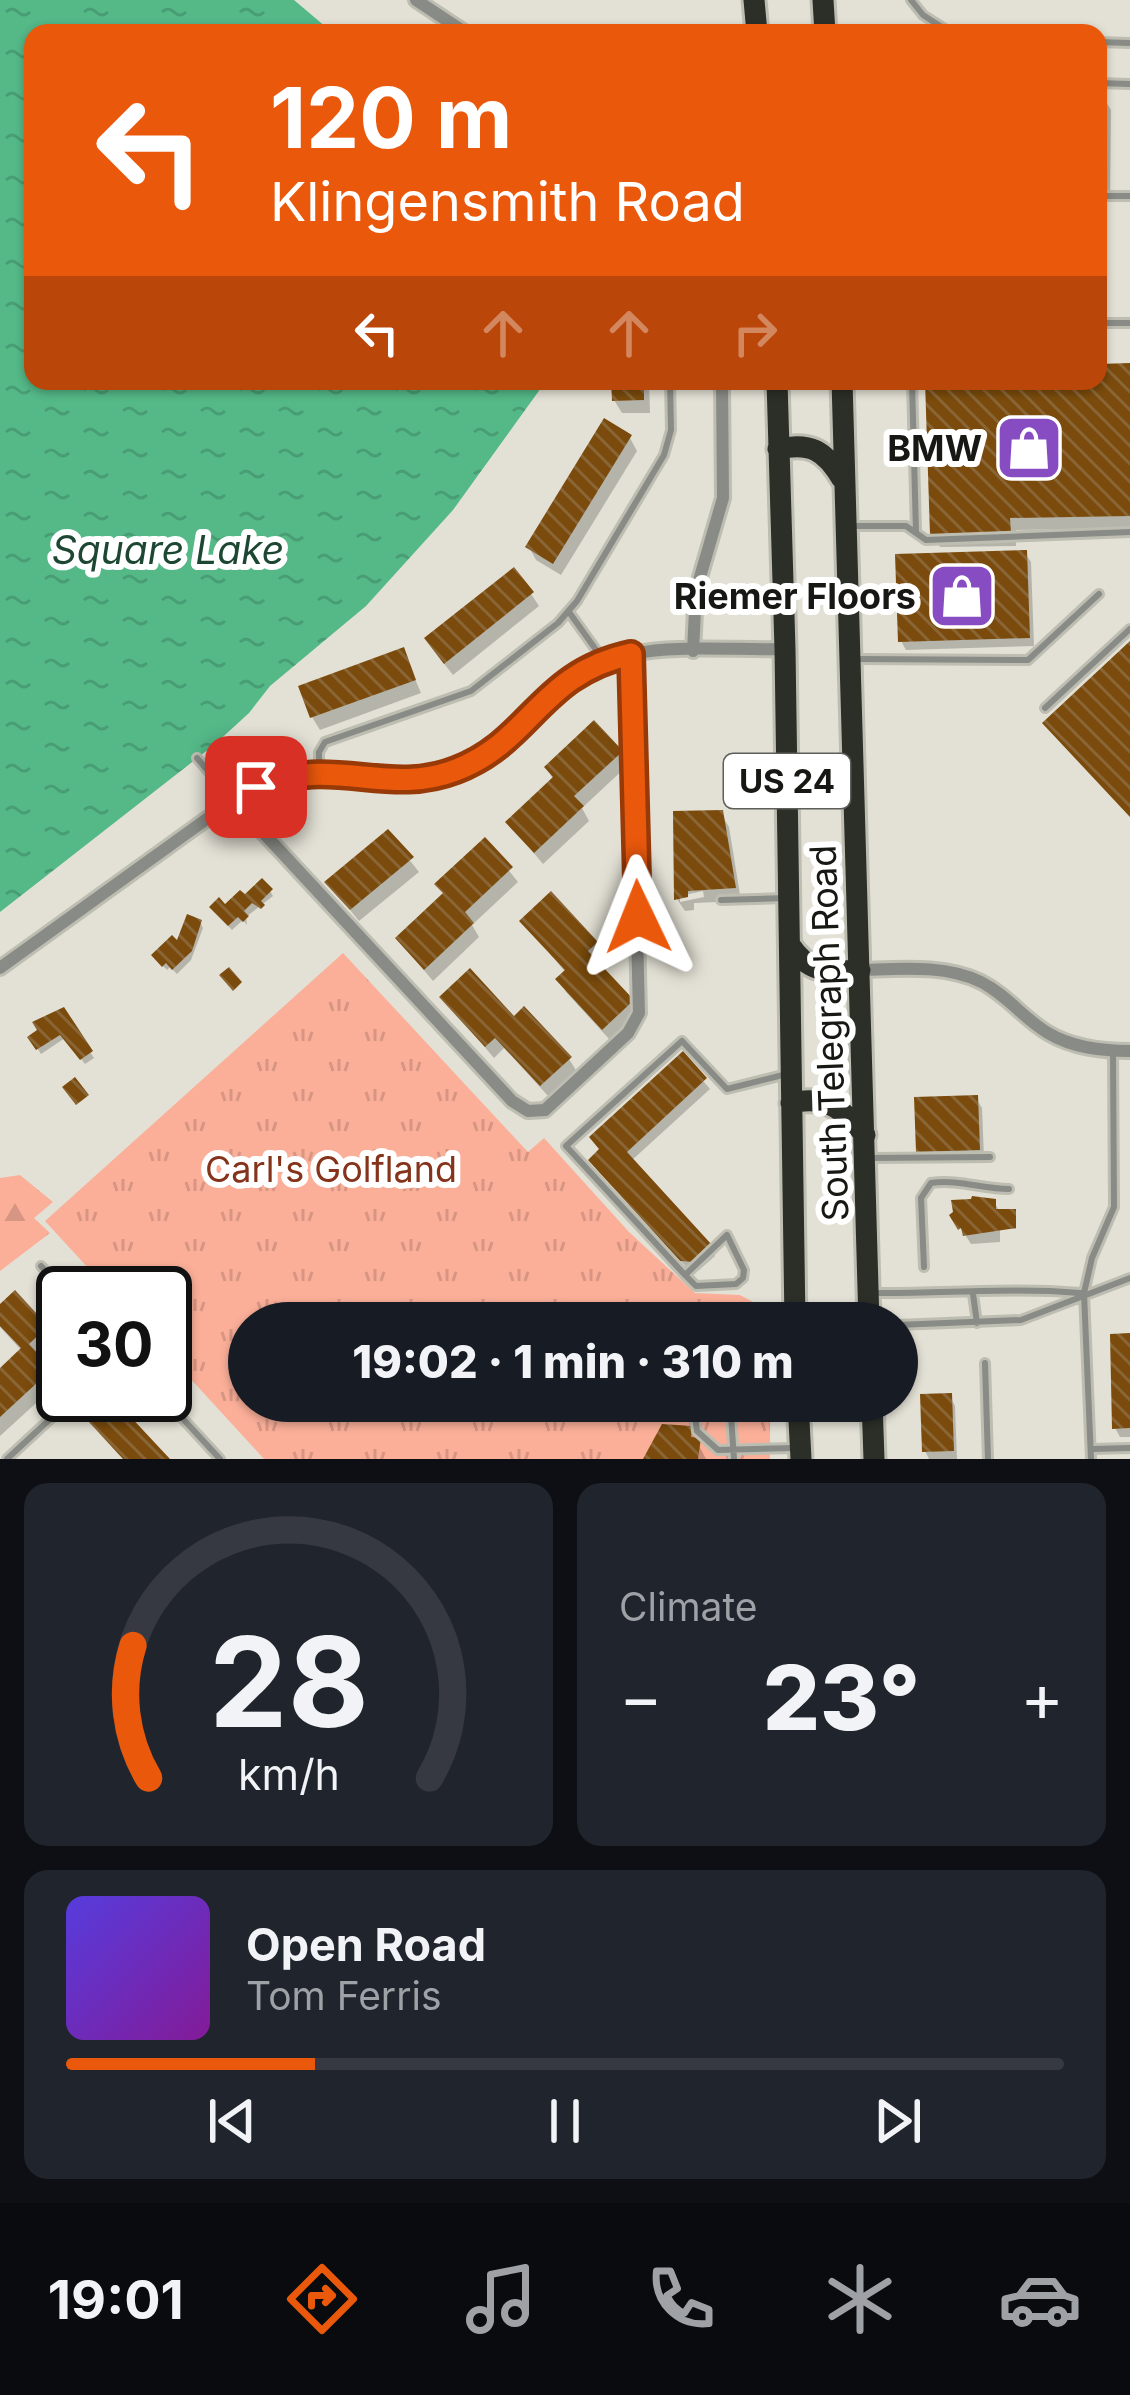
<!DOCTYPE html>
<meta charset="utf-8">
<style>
:root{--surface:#171b24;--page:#20242c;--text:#f1f3f6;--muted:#9ea1a6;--line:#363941;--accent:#ea580c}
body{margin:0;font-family:Inter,sans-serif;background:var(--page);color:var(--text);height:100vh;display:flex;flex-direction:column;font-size:45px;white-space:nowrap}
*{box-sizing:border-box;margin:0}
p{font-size:39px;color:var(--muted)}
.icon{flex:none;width:66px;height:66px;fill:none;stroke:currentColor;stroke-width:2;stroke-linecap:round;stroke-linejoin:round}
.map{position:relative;height:1459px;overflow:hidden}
.details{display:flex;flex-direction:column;gap:24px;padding:24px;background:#0d0f14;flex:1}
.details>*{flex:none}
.top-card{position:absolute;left:24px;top:24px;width:1083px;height:366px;border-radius:24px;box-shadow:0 3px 9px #0004;background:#ea580c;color:#fff;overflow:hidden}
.speed{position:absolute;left:36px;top:1266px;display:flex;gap:24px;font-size:60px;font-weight:700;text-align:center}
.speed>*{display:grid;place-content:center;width:156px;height:156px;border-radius:50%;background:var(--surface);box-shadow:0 3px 9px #0004;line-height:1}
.speed .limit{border:6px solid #111;border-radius:18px;background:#fff;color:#111}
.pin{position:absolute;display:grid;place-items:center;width:102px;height:102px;color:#fff;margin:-51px;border-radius:24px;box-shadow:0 6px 18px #0006}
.me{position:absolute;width:132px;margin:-66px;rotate:358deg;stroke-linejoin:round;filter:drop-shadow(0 0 9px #0008)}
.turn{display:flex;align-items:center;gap:42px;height:252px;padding:0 48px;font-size:54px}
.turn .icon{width:156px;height:156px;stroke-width:2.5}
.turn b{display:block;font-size:84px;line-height:102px}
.lanes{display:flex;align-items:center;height:114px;padding:0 48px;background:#0003;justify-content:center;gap:60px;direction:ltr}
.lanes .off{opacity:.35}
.big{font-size:90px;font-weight:800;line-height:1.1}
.details .tile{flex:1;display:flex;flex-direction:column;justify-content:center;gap:18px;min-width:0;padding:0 42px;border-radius:24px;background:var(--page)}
.details .dial{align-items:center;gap:0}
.dial svg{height:312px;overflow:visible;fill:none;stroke:var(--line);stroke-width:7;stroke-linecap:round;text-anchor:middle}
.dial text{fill:var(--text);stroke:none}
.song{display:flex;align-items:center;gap:36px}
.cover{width:144px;height:144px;border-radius:18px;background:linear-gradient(135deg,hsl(250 70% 55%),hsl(290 70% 35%))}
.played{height:12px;border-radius:6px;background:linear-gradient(90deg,var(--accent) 25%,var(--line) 25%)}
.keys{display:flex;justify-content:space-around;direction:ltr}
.heat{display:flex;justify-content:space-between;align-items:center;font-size:66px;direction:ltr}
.details .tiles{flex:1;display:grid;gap:24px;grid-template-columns:1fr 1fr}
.tile:last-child{grid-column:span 2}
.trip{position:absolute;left:228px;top:1302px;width:690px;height:120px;border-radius:60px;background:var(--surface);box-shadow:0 3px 9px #0004;font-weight:800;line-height:120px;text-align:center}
.tabs{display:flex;height:192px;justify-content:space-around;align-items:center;background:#090b0e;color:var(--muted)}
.tabs .icon{width:84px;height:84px}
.tabs .selected{color:var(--accent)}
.tabs b{font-size:54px;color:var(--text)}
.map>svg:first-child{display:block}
.grass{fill:url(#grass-tufts)}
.forest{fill:url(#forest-firs)}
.water{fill:url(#water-ripples)}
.shadow{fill:#0003;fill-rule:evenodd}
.building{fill:url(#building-back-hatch)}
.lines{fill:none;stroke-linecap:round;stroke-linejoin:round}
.lane-casing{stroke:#bebdb2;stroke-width:12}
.street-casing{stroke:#bebdb2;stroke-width:18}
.highway-casing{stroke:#bebdb2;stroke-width:27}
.lane{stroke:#898b86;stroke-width:6}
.street{stroke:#898b86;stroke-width:12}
.highway{stroke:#2b2f27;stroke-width:21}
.route-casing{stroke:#983908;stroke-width:30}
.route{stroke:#ea580c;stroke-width:21}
.labels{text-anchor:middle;stroke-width:12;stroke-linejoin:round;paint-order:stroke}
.shield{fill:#fff;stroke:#5d5d5a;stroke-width:3}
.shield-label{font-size:33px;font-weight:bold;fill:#171713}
.poi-label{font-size:36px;font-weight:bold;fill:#171713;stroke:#fff;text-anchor:end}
.street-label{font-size:36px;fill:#171713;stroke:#fff}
.park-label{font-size:36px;fill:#85331a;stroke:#fff}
.water-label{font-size:39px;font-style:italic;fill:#1d4733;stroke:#fff}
</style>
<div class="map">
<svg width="1130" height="1459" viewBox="0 0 1130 1459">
<defs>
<pattern id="grass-tufts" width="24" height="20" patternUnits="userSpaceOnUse" patternTransform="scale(3)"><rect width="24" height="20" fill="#fbaf99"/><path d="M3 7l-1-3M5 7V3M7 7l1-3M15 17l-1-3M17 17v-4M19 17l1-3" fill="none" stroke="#d69683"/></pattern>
<pattern id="forest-firs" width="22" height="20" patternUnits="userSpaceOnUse" patternTransform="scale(3)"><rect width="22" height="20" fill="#fbaf99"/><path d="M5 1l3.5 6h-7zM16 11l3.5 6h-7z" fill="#d69683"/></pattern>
<pattern id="water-ripples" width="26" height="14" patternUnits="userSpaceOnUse" patternTransform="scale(3)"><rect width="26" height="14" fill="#54b887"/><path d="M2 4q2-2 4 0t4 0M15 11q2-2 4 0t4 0" fill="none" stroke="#489d74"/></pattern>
<pattern id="building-back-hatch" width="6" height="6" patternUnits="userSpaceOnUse" patternTransform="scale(3)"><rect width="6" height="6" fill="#7a4b0c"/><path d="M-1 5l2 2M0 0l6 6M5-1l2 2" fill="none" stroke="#8a6637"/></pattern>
</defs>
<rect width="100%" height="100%" fill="#e3e1d5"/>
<path class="grass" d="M343 953 528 1152 544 1138 629 1232 695 1293 740 1295 770 1311V1323H249V1401H770V1459H264L165 1351V1293H111L45 1221Z"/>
<path class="forest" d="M20 1175 53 1202 34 1218 50 1233 0 1271V1178Z"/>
<path class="water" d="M0 0H294L333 33H33V381H546L453 510 366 606 270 686 249 713 214 745 0 912Z"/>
<path class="shadow" d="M1098 97H1103L1111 110 1110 200H1098Z
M1130 366V528L1016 530V546L940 547 933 534 928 381H1098V367Z
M614 381H649L650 413H622L614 400Z
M630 438 637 451 561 575 536 560 529 547Z
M1025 553 1031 562 1034 646 906 650 901 641Z
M531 594 539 606 453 675 435 652Z
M403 651 421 693 320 730 312 717Z
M620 753 627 766 582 808 589 821 543 864 508 822 553 779 547 768Z
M721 814 729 827 741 901 694 903V910L685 911 677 899ZM703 891 704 897 680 902V896Z
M388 833 419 872 359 921 328 883Z
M485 841 518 882 472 925 479 937 433 981 398 939 445 896Z
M270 891 273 896 246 917 247 925 243 920 232 930 216 913Z
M523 921 595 944 603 957 596 963 639 1014 610 1040 566 992 559 979 566 973Z
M200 922 203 928 191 960 177 974 170 967 167 970 158 961Z
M443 998 514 1020 569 1059 577 1072 549 1097 504 1048 494 1058Z
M63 1011 94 1058 85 1064 65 1038 41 1054 31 1038Z
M682 1056 710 1089 631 1161 710 1246 715 1256 699 1270 688 1269 592 1161Z
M976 1098 982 1108 984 1158 924 1160 918 1151Z
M994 1202 1000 1212 1015 1214 1016 1229H1000V1242L971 1244 953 1216Z
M0 1308 46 1328 53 1341 36 1356 57 1384 0 1436V1372L22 1351 0 1327Z
M1130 1336V1437H1120L1115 1428Z
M950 1396 955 1406 957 1459H929L925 1451Z
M664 1427 690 1429 706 1459H646Z"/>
<path class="building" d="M1098 94H1105V188H1098Z
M1130 363V516L1010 518 1011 533 930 535 925 381H1098V364Z
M611 381H644V400L612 401Z
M604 418 632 435 553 564 525 547Z
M1027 550 1030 638 898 642 895 554Z
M514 567 534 592 444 664 424 638Z
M1130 641V817L1042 723Z
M404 647 416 680 310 718 298 686Z
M594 720 623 751 574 796 584 806 534 853 505 822 553 777 544 767Z
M723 810 736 888 688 891V897L674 900 673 811Z
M388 829 414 857 350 910 324 882Z
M485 837 513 867 465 912 474 923 424 970 395 938 443 893 434 884Z
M262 878 273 889 261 901 265 905 261 909 252 903 244 911 249 916 243 922 238 917 228 926 209 907 219 897 225 904 240 890 245 894Z
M551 891 598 942 588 951 634 1000 602 1030 555 979 565 970 519 921Z
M187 914 202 920 192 951 172 970 166 963 162 967 151 955 172 935 177 940Z
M229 967 242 982 233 991 219 975Z
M470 968 514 1016 524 1006 572 1057 540 1086 495 1038 485 1047 439 997Z
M64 1007 93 1051 80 1060 60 1035 36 1050 27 1037 37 1030 32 1022Z
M683 1051 707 1078 627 1152 712 1245 694 1262 680 1261 588 1160 599 1149 589 1137Z
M75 1077 89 1095 76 1105 62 1087Z
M978 1095 980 1150 916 1152 914 1097Z
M972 1196 996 1199V1209H1016V1228L963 1236 961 1228 958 1230 949 1215 953 1212 951 1200 971 1199Z
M15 1290 48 1326 29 1344 52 1369 0 1417V1368L21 1348 0 1326V1304Z
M1130 1333V1428L1112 1429 1110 1334Z
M952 1393 954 1451 922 1452 920 1394Z
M113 1398 170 1459H123L88 1421Z
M662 1424 692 1426 691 1437 701 1438 698 1459H643Z"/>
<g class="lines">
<g class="lane-casing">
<path id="lane" d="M911 0 923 15 951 33
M1098 42 1130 43
M1098 83 1130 84
M1098 196H1130
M1098 323H1130
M912 381 916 532
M851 526H906L926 540 1130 532
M569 612 604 661
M857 659 1028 660 1099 594
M1045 708 1130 629
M197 758 231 798
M319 771V752L325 742 471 691 558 623 577 601 664 455 671 430 670 381
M721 900 786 898
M869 1158 990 1157
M727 1235 744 1270 743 1278 736 1284 696 1286 685 1275Z
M41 1266 66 1293
M924 1267 921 1198 931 1183C959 1179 982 1189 1009 1189
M685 1275 566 1146 682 1041 727 1089 787 1074
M872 1293C942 1294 1011 1287 1080 1293
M973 1294 977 1323
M700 1323 718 1319 722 1323
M897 1325 1021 1320 1130 1278
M985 1363 988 1459
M161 1395 220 1459
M693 1401 697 1431 718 1450 794 1448
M730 1401 734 1459
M1092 1449 1130 1448
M7 1459 76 1395
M1091 1459 1084 1293 1092 1258 1114 1207 1113 1054"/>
</g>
<g class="street-casing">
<path id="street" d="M416 0 466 33
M693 651 696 591 723 498 722 381
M233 800 512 1101 528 1111 545 1110 628 1033 639 1013 630 654
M0 968 233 800C320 743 366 798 447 773 499 757 521 714 561 683 621 637 714 651 785 649
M860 970C898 969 945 964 981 982 1007 995 1024 1019 1048 1033 1073 1048 1102 1051 1130 1051"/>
</g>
<g class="highway-casing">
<path id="highway" d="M754 0 757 33
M823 0 825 33
M777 381 785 649 795 1323
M842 381 869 1323
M778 449C810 442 825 450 842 479
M790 945C809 974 828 972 860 970
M791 1103C827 1095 842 1109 865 1135
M798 1401 801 1459
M872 1401 874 1459"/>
</g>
<use href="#lane" class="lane"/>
<use href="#street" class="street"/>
<use href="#highway" class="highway"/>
</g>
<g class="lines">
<g class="route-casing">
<path id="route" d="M256 787C333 755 387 797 456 770 532 741 539 674 631 654L638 917"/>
</g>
<use href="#route" class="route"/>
</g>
<defs>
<g id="shop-square" transform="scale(3.45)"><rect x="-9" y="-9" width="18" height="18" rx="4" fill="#884cc2" stroke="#fff"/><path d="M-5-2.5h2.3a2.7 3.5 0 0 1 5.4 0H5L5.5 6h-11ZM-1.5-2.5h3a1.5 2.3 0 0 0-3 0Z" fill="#fff"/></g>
</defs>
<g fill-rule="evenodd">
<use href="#shop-square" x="1029" y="448"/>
<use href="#shop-square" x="962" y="596"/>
</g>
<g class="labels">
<rect class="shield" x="724" y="754" width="126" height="54" rx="9"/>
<g class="shield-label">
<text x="787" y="793">US 24</text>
</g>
<g class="poi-label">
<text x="982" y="461">BMW</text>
<text x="916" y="609">Riemer Floors</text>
</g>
<g class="street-label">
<text transform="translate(829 1033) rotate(-92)" y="13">South Telegraph Road</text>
</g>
<g class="park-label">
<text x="331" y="1182">Carl's Golfland</text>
</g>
<g class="water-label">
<text x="168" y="564">Square Lake</text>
</g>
</g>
</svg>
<div class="speed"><div class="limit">30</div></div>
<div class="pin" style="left:256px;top:787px;background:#d93025"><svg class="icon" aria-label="arrive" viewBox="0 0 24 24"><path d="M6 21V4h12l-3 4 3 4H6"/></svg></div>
<svg class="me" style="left:638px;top:917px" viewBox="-20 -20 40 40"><path d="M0-17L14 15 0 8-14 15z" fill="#ea580c" stroke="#fff" stroke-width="4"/></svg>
<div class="trip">19:02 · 1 min · 310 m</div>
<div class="top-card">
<div class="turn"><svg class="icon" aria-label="left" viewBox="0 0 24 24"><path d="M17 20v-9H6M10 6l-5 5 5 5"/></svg><div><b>120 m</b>Klingensmith Road</div></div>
<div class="lanes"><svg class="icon" aria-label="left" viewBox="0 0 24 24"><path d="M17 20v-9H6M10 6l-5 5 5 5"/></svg><svg class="icon off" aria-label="ahead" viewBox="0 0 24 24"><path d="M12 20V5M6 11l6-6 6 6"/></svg><svg class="icon off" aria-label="ahead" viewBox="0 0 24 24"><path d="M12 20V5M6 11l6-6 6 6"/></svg><svg class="icon off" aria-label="right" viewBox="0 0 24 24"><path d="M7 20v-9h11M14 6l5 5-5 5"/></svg></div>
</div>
</div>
<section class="details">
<div class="tiles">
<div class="tile dial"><svg viewBox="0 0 100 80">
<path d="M14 69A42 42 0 1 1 86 69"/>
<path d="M14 69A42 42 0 0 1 10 35" stroke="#ea580c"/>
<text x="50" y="56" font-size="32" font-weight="700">28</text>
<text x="50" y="72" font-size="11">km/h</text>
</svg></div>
<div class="tile"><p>Climate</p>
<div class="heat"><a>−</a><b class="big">23°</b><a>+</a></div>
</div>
<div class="tile">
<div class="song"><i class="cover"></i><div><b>Open Road</b><p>Tom Ferris</p></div></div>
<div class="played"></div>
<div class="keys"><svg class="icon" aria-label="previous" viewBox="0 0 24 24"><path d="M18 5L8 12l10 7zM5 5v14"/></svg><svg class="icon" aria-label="pause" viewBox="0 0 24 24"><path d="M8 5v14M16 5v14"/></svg><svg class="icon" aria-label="next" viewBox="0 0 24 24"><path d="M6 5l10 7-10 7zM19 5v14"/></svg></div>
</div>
</div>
</section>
<nav class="tabs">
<b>19:01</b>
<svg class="icon selected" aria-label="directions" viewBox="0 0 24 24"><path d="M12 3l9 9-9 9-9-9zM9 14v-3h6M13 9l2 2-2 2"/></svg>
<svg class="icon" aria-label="music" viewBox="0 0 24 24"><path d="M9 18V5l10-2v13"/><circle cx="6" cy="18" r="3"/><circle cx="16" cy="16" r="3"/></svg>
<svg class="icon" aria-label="phone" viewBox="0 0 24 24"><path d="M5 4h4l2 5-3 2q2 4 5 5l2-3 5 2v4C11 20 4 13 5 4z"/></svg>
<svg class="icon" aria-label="climate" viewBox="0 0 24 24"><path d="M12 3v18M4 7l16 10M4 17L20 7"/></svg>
<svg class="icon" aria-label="car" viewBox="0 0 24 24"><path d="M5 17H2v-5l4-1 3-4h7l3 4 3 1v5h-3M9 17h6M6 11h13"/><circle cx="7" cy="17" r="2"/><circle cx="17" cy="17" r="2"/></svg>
</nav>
